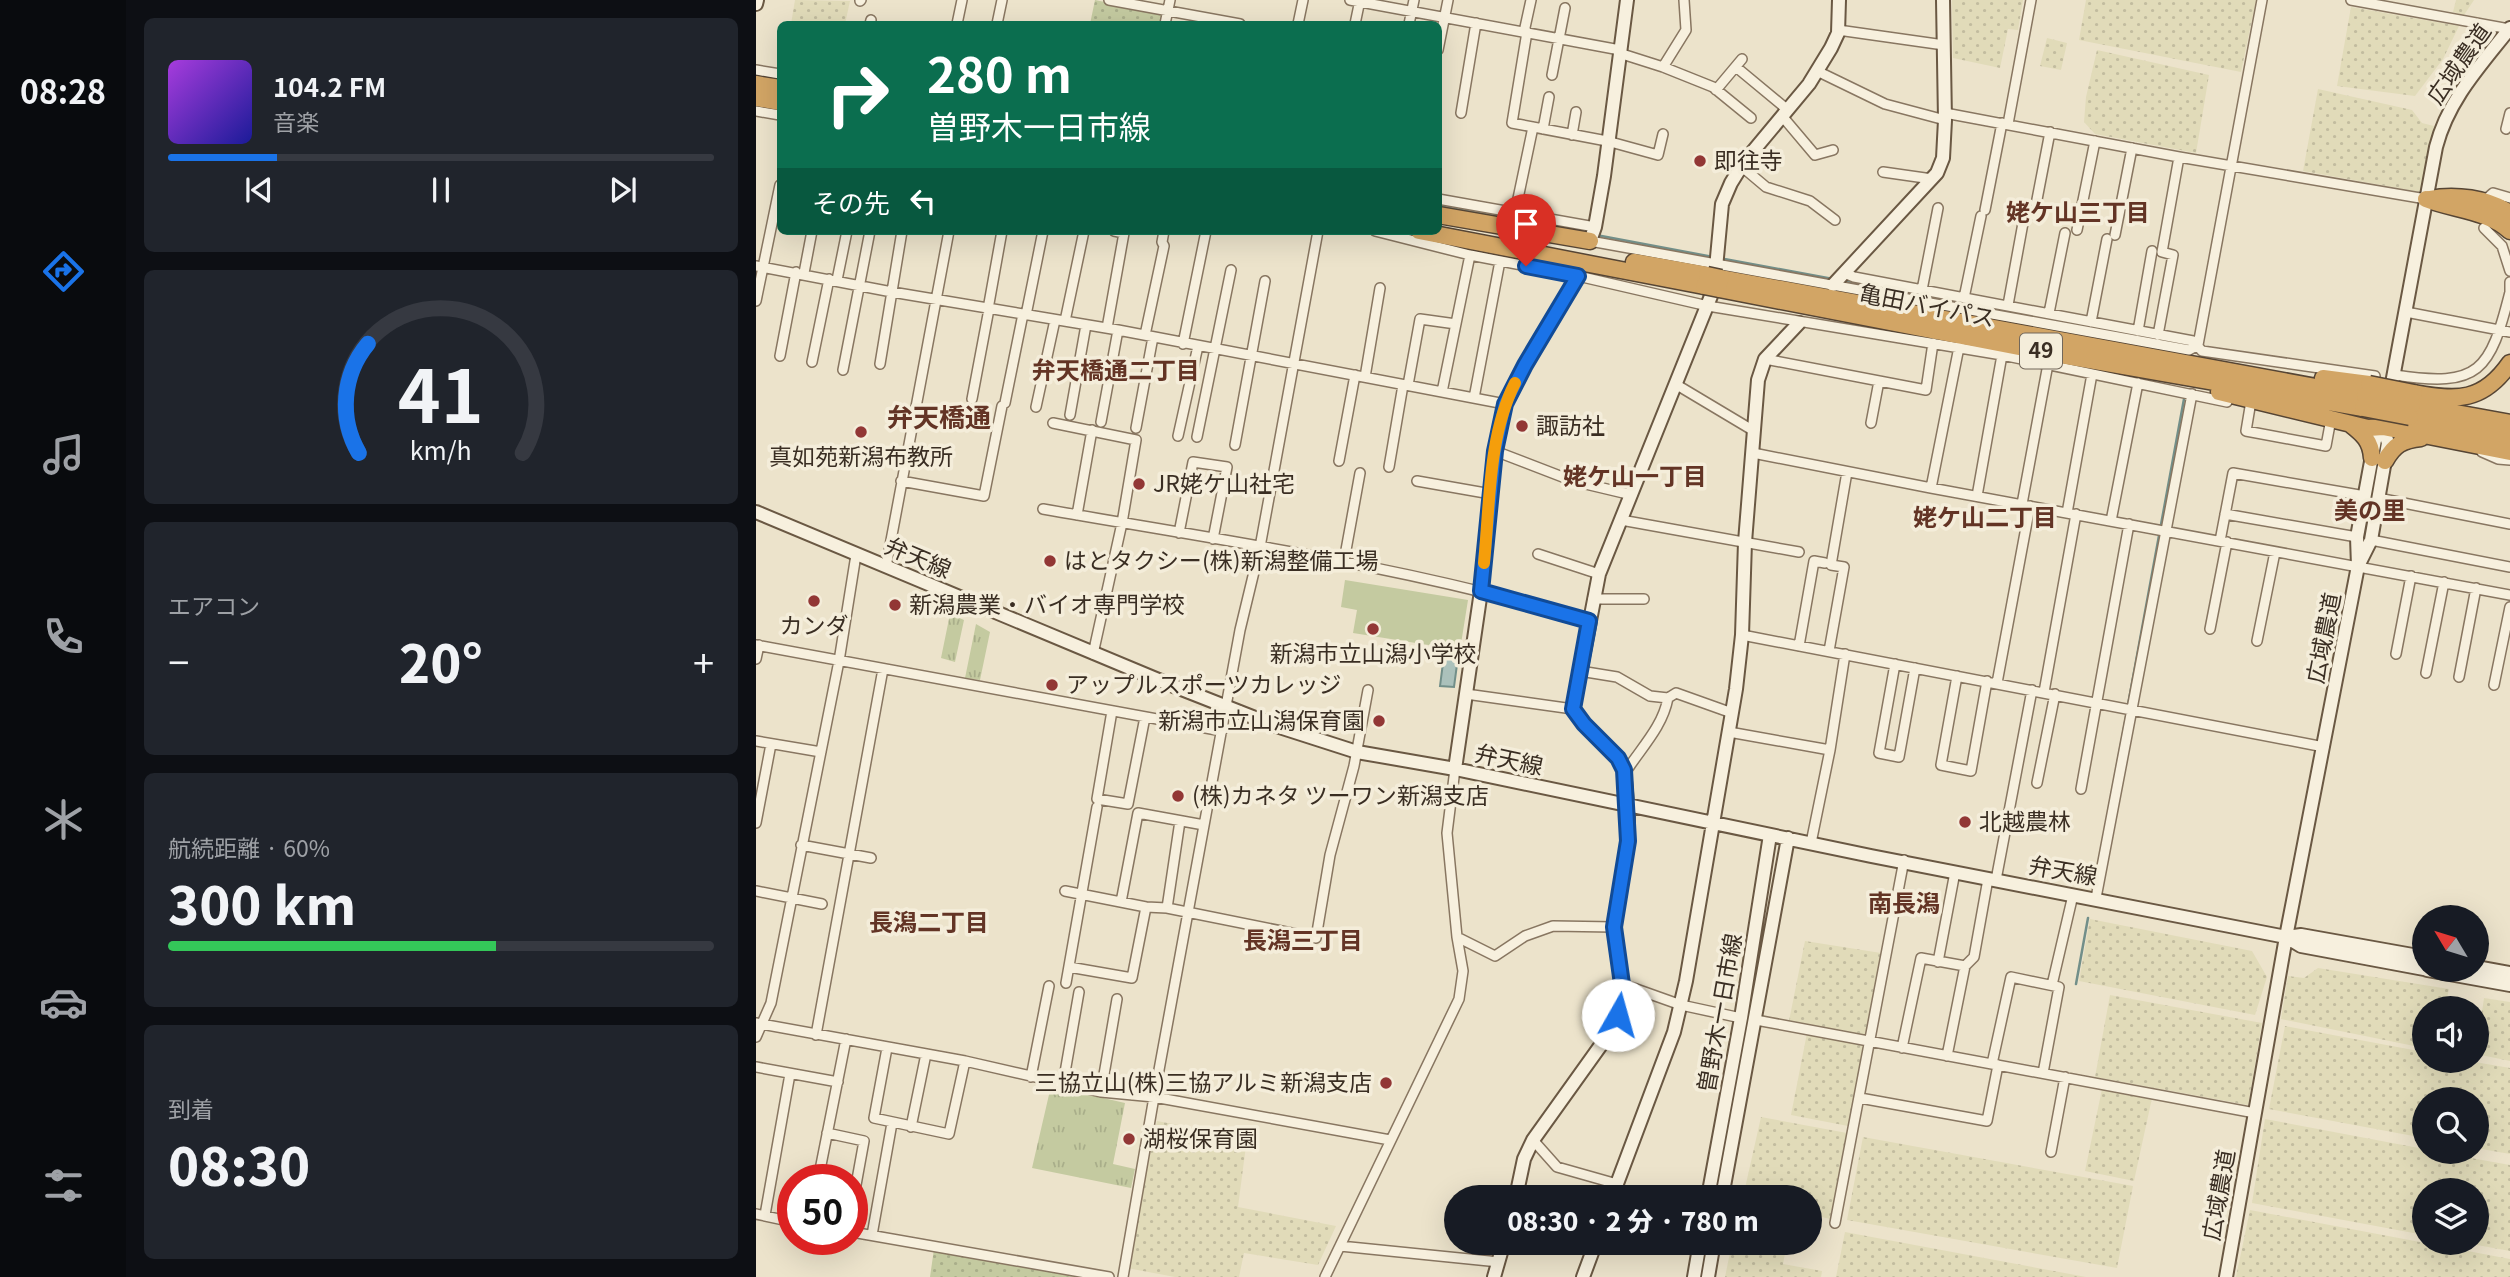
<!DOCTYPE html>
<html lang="ja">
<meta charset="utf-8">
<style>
:root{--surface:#171b24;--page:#20242c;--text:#f1f3f6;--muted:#9ea1a6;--line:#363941;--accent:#1a73e8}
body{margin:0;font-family:Georgia,"Noto Sans JP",serif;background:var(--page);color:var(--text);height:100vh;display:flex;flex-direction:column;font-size:26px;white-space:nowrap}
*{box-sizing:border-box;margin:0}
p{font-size:23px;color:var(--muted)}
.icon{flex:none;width:38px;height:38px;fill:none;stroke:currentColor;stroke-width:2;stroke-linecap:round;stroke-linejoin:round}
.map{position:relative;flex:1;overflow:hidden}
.details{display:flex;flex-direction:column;gap:18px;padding:18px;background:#0d0f14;width:630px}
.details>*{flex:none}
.hud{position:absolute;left:21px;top:21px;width:665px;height:214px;border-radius:10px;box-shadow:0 7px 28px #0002;background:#0b6e4f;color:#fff;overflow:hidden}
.needle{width:46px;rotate:308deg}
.controls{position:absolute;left:1656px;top:905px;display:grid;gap:14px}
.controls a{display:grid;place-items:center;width:77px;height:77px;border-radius:50%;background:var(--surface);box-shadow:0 7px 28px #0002;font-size:35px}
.speed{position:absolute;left:21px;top:1164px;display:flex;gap:14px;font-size:35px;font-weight:700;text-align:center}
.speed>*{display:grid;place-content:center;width:91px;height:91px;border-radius:50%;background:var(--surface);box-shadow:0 7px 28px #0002;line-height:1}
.speed .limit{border:10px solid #d22;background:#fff;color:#111}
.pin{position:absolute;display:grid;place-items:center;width:60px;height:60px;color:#fff;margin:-72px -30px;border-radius:50% 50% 50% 0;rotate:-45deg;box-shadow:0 0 7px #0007}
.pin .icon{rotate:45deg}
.me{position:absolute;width:77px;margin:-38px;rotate:7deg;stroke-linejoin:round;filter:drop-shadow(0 0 5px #0008)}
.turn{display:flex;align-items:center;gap:24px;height:147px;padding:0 35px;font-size:32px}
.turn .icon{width:91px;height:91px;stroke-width:2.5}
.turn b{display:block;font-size:49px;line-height:60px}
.then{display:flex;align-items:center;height:66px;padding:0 35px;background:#0003;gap:14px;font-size:26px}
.big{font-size:52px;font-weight:800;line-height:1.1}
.details .widget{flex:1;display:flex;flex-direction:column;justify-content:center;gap:10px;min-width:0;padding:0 24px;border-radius:10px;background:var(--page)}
.details .dial{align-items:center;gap:0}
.dial svg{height:182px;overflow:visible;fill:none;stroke:var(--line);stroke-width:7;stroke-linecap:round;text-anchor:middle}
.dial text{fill:var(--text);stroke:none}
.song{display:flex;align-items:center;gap:21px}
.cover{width:84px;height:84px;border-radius:10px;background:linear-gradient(135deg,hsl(280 70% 55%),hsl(240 70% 35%))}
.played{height:7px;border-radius:4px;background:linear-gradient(90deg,var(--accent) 20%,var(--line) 20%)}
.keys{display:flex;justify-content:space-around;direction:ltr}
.heat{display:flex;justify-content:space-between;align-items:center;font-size:38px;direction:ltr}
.charge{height:10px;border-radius:5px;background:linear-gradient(90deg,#34c759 60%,var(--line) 0)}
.trip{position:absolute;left:688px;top:1185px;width:378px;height:70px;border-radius:35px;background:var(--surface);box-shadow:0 7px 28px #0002;font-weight:800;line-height:70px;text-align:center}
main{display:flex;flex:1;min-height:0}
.menu{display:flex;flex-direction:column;width:126px;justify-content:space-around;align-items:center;background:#090b0e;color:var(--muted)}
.menu .icon{width:49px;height:49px}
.menu .current{color:var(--accent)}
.menu b{font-size:32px;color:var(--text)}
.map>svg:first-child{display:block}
.farmland{fill:url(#farmland-dots)}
.grass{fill:url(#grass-tufts)}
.park{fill:url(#park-dots)}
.pitch{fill:#c4caa0}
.water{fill:#abc1bb;stroke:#728f89;stroke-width:2}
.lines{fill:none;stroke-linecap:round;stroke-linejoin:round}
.stream{stroke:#728f89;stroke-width:2.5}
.street-casing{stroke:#887661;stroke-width:12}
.secondary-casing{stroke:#6a5843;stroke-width:16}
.highway-casing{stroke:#564534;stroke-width:19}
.street{stroke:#f7f0de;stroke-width:9}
.secondary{stroke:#f7f0de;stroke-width:12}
.highway{stroke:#d2a565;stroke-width:16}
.highway-bridge-casing{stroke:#564534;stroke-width:19;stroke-linecap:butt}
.highway-bridge{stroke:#d2a565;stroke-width:16}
.route-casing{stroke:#114b97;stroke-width:18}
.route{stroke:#1a73e8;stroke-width:12}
.slow{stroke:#f59e0b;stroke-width:12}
.poi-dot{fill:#923735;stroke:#f4edda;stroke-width:2.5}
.labels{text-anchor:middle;stroke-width:7;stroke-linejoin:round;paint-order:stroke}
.shield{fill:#f4edda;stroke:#72675a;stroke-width:2}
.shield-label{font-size:21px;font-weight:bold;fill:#3a2e23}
.street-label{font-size:23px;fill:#3a2e23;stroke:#f4edda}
.poi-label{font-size:23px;fill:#3a2e23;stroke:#f4edda;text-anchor:start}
.neighbourhood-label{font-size:24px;font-weight:bold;fill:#633425;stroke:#f4edda}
.quarter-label{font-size:26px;font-weight:bold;fill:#633425;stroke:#f4edda}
</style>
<main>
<nav class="menu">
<b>08:28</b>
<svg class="icon current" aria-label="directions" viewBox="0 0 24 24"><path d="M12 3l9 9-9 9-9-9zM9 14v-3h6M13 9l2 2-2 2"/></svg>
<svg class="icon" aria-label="music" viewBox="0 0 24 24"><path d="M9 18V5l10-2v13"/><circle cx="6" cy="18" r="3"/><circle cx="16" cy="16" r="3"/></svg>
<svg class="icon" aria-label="phone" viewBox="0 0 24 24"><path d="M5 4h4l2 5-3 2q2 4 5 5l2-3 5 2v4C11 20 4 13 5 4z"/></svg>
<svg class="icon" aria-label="climate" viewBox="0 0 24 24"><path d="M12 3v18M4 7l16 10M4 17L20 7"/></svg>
<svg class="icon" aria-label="car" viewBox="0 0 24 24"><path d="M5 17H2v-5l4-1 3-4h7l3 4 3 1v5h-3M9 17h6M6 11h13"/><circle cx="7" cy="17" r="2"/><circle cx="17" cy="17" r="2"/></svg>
<svg class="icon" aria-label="filters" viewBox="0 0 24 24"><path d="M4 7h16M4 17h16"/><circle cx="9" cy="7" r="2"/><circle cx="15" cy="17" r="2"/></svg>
</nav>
<section class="details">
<div class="widget">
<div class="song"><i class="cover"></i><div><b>104.2 FM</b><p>音楽</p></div></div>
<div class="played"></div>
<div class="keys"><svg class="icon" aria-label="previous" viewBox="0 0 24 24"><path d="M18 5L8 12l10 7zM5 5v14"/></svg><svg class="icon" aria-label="pause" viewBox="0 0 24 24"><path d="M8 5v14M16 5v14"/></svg><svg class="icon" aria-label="next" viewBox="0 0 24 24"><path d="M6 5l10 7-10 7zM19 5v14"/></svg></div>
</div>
<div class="widget dial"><svg viewBox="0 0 100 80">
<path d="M14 69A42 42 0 1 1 86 69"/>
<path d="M14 69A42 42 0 0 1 18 21" stroke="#1a73e8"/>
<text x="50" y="56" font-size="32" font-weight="700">41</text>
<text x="50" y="72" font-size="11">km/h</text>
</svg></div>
<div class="widget"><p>エアコン</p>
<div class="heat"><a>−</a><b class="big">20°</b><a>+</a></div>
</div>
<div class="widget"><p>航続距離 · 60%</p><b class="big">300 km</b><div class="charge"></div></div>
<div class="widget"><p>到着</p><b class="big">08:30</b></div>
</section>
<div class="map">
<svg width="1754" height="1277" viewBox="0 0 1754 1277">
<defs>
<pattern id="farmland-dots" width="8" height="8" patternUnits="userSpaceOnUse" patternTransform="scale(1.75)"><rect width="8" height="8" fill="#e1dbb9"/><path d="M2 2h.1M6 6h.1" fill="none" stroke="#c2bc9f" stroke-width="1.8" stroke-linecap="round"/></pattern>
<pattern id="grass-tufts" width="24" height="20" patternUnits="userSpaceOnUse" patternTransform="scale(1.75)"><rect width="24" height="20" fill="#c4caa0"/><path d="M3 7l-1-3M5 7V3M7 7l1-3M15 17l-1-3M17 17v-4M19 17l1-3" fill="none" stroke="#a9ae8a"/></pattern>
<pattern id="park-dots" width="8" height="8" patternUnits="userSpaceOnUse" patternTransform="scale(1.75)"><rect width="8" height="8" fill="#c4caa0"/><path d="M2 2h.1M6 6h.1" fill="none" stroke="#a9ae8a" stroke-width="1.8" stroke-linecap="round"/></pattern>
</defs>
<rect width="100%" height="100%" fill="#ece3cb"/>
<path class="farmland" d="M39 0 94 1 89 24H35Z
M1196 0H1267L1262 30 1252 29 1244 68 1197 58Z
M1330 0H1500L1485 72 1323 40Z
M1700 0H1718L1708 15 1697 12Z
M1595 7 1703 26 1687 59 1659 96 1581 86Z
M1291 38 1311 43 1305 70 1284 66Z
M1341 50 1453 75 1440 153 1339 134 1328 122 1330 97Z
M1562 89 1656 110 1666 123 1678 126 1664 192 1547 171Z
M1334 919 1496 951 1511 977 1499 1015 1323 981Z
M1049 941 1125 953 1109 1035 1033 1021Z
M1562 968 1693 989 1689 1008H1668V1048L1525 1019 1532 976 1548 978Z
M1354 995 1506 1023 1492 1105 1339 1077Z
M1728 998 1754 1002V1061L1720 1054Z
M1529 1026 1668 1052V1060L1713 1061 1754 1068V1154L1720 1148V1099H1668V1138L1513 1109Z
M1051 1033 1108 1043 1092 1126 1035 1115Z
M1346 1089 1396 1098 1378 1181 1329 1171Z
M1005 1117 1091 1133 1074 1219 1054 1214V1197H987Z
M1509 1119 1668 1149V1152H1681L1754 1165V1251L1710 1243 1720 1242V1190H1668V1235L1496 1203Z
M401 1121 491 1138 482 1207 580 1226 562 1265 488 1253 483 1277H419L371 1268Z
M1107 1137 1377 1186 1361 1268 1091 1220Z
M1494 1210 1754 1259V1277H1480Z
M1089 1232 1330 1277H1080Z
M976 1243H1031L1027 1264 1066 1271 1065 1277H969Z"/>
<path class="grass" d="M194 614 208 620 199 662 185 658Z
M220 624 234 632 224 680 209 678Z
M295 1086 369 1103 357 1164 379 1169 375 1188 276 1168Z"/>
<path class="park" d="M339 0 408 14 405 24H334Z
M178 1249 321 1277H174Z"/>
<path class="pitch" d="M589 580 712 600 704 650 597 633 601 610 585 607Z"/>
<path class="water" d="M688 655 702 657 698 687 684 686Z"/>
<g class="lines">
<path class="stream" d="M682 206 754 219
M760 220 778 223
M840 235 957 257
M963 258 1077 279
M1087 281 1432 345
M1372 705 1428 399
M1353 808 1371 712
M1320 984 1332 918"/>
<g class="street-casing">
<path id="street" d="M353 0 484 24
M594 0 864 50
M1595 0 1754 29
M104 1 105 0
M114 24 115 20
M201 24 206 0
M241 24 246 0
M409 24 414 0
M542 24 547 0
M599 24 604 0
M653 24 658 0
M1082 30 1188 45
M768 32 775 0
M771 32 756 123 851 141 902 155 907 134
M682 50 692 0
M863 53 907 67 957 87 995 118
M907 67 930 30 928 0
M980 67 1027 106
M0 70 24 74
M1061 71 1129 104 1189 120
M796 75 809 8
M960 90 986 59
M0 111 24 115
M705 113 720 23
M1189 113 1423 157 1670 199
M1026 116 1059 155 1077 150
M1252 124 1275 0
M787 129 793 97
M1750 129 1754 113
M816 135 820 112
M985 166 1010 187 1054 201 1079 220
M1127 172 1176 179
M682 199 839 227
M1728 201 1737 193 1754 198
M1229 210 1246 123
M1278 215 1294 132
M756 227 777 127
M1728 228 1746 246 1754 271
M1321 230 1339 141
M619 231 714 255 822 276 952 306 1246 355 1471 402
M1359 235 1376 148
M834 241 1433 350 1442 345
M0 266 136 292 362 330 749 404
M48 273 56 231
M1088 273 1098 277 1437 341 1446 351 1619 376
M81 280 91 231
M1166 290 1182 208
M1208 298 1225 216
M0 301 24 185
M1252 305 1267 223
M232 309 246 231
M1650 312 1754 332
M1293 313 1309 233
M270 315 287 231
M309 321 328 231
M1335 322 1351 239
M351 328 368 233 358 231
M1382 331 1396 251
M389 335 408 246 406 242 408 231
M1402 335 1417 255 1406 252 1423 157
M427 344 450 231
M1442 345 1506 0
M24 356 40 272
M1009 359 1170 390 1177 343
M56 362 73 279
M124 364 146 231
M87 370 114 231
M1639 375C1724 388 1734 371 1754 292V282
M609 377 624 288
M652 385 664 319 700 324
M921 385 998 431
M686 392 714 255
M718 398 744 261
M216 399 233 309
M249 403 267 314
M280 407 299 320
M1494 407 1490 431 1570 446 1575 419 1571 420
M314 415 330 325
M345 422 362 330
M297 423 380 440 366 523 337 654
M1115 423 1123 381
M380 428 397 337
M422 436 442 346
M441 437 475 270
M479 445 509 281
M739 451 817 481 876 495
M1726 452 1742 459 1754 460
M997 453 1175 488 1754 595
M583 461 599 375
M633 467 647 385
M145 481 228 496 246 406
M661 481 735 494
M1175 488 1203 347
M1221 496 1246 355
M1622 498 1754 524
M1266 504 1292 364
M287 509C470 541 655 567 833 621
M1311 513 1336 374
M1469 514 1601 537
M321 515 336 430
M865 520 1043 552
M1355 521 1382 383
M423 533 437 462 471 467 457 539
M1615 540 1754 567
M1464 541 1477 473 1609 496
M782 554 843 574
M588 561 604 473
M130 567 193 231
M837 599H888
M1454 629 1471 542
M986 635 1568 747
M1501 641 1519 552
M0 645 466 731
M1043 646 1058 561 1069 563
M1073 651 1088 567 1075 565 1091 472
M1640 654 1655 576
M0 659 3 645
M1139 664 1123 753 1143 757 1159 668
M824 671 861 677 894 696 912 698
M1670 673 1688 582
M1201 676 1185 765 1215 771 1231 681
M1703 677 1720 588
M1241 683 1274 506
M1738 685 1754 607
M1288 692 1320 514
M710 694 817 709
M356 711 341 799 372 804 389 717
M973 732 1074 750
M0 741 65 752
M699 769 691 833 701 937 739 956 769 936 797 926 858 927
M868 770 873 767C888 745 907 725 912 698L920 693 976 713
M1281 783 1299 694
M1325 789 1373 524
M0 823 15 744
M1055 843 1074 750 1089 654
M45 845 115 858
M1240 880 1276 690
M0 891 66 904
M309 891 390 907 411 908 560 938 574 855 598 766 612 690
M1340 898 1436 394
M365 902 382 813 448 825
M411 908 424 821
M1182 962 1199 872
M1209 966 1218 957 1232 879
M313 967 376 978 390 907
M310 983 341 807
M866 984 925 1005 985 1018
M1296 985 1317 895
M1000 1020 1499 1113
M0 1023 209 1061 345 1092 398 1097 634 1140
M60 1035 127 669
M0 1037 15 1003 83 661 100 555
M131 1048 118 1118 193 1134 209 1061
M1146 1048 1165 958 1209 966 1191 1056
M1236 1064 1255 977 1303 987 1287 1073
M0 1067 82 1082
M275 1077 293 986
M307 1084 323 992
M345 1092 361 999
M1104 1098 1231 1121 1242 1065
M155 1127 170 1054
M71 1133 108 1141 96 1207
M777 1140 801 1167 861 1184
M1295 1152 1309 1077
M62 1180 90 1039
M0 1214 37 1222
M9 1215 34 1074
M1079 1223 1148 860
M96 1232 353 1277
M116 1235 136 1123
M584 1246 743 1262
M367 1277 398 1097 484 630 504 547 562 231
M569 1277 703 999 707 971 701 937"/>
</g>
<g class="secondary-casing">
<path id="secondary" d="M0 4 1 0
M834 241 839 227 848 176 871 0
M960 268 966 204 975 183 988 162 1053 84 1075 48 1082 33 1083 0
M1077 285 1181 173 1187 158 1189 120 1187 0
M1634 394 1680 147C1692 100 1724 66 1754 28
M0 512 400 679 517 725 601 752 699 769 1115 856 1530 937 1545 935 1668 957
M1604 562 1615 540 1632 443 1627 427
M699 769 725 591 739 451 749 404 769 365 822 276
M1530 937 1545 946 1668 969
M1720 967 1754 973
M1671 970 1754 985
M760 1197 768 1159 777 1140 850 1038 862 1015 866 997V984L858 927 872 840V813L868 770 862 758 828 724 817 709 843 574 955 296
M856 1197 918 1032 930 981 980 689 986 635 989 542 1002 380 1009 359 1043 323
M952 1197 985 1018 1014 835
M966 1197 1032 838
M738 1277 748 1242
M827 1277 840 1242
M938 1277 944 1242
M952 1277 958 1242
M1470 1277 1530 937 1602 566 1601 537 1619 440 1628 422"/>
</g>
<g class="highway-casing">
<path id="highway" d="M0 84 24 88
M0 98 24 102
M1670 199C1698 210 1731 210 1754 231
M1673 199C1700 194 1730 198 1754 213
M682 215 834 241
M663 231 948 286
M878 262 951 275
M965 278 1609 396
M963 289 1315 357 1607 408
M1567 378 1613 384
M1463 392 1612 428 1627 427 1754 452
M1658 393C1701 401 1727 402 1754 363
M1656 405 1754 423
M1654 417 1754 436
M1594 424C1607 434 1615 441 1616 458
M1629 461C1638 445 1646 440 1665 438"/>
</g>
<use href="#street" class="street"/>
<use href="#secondary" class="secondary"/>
<use href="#highway" class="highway"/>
<g class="highway-bridge-casing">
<path id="highway-bridge" d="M951 275 965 278
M948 286 963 289
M1613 384 1658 393
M1609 396 1656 405
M1607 408 1654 417"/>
</g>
<use href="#highway-bridge" class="highway-bridge"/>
</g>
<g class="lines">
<g class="route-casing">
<path id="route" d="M770 266 822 276 769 365 749 404 739 451 725 591 833 621 817 709 828 724 862 758 868 770 872 841 858 927 866 984 862 1015"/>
</g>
<use href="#route" class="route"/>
<path class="slow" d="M728 563C734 504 732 436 759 383"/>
</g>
<g class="poi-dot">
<circle cx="944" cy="161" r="7"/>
<circle cx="766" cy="426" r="7"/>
<circle cx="105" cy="432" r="7"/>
<circle cx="383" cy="484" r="7"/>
<circle cx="294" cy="561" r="7"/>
<circle cx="58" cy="601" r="7"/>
<circle cx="139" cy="605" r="7"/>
<circle cx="617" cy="629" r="7"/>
<circle cx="296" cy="685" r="7"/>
<circle cx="623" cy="721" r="7"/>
<circle cx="422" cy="796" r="7"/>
<circle cx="1209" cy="822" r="7"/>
<circle cx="630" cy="1083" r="7"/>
<circle cx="373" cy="1139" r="7"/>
</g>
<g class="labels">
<rect class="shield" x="1264" y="333.5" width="42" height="35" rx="5"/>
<g class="shield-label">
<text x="1285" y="358">49</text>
</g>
<g class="street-label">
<text transform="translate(1703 64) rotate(-55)" y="8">広域農道</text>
<text transform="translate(1171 306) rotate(11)" y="8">亀田バイパス</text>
<text transform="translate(162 558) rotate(23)" y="8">弁天線</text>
<text transform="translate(1568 638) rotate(-79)" y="8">広域農道</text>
<text transform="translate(753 760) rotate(12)" y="8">弁天線</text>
<text transform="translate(1307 871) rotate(10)" y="8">弁天線</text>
<text transform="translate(964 1013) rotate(-80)" y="8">曽野木一日市線</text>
<text transform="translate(1463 1195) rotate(-80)" y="8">広域農道</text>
</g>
<g class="poi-label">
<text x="958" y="169">即往寺</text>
<text x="780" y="434">諏訪社</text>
<text x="105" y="465" text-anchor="middle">真如苑新潟布教所</text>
<text x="397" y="492">JR姥ケ山社宅</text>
<text x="308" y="569">はとタクシー(株)新潟整備工場</text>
<text x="153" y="613">新潟農業・バイオ専門学校</text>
<text x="58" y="634" text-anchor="middle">カンダ</text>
<text x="617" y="662" text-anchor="middle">新潟市立山潟小学校</text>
<text x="310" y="693">アップルスポーツカレッジ</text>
<text x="609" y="729" text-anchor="end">新潟市立山潟保育園</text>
<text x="436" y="804">(株)カネタ ツーワン新潟支店</text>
<text x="1223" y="830">北越農林</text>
<text x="616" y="1091" text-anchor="end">三協立山(株)三協アルミ新潟支店</text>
<text x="387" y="1147">湖桜保育園</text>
</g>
<g class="neighbourhood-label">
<text x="1322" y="221">姥ケ山三丁目</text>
<text x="360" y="379">弁天橋通二丁目</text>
<text x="879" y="485">姥ケ山一丁目</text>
<text x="1614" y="519">美の里</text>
<text x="1229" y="526">姥ケ山二丁目</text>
<text x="1148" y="912">南長潟</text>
<text x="173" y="931">長潟二丁目</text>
<text x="547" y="949">長潟三丁目</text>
</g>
<g class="quarter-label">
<text x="183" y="427">弁天橋通</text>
</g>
</g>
</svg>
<div class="controls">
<a><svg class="needle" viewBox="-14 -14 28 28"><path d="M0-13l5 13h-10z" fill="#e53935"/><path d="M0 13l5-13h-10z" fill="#9ea1a6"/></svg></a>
<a><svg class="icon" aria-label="sound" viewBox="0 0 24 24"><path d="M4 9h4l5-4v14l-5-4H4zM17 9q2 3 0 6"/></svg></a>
<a><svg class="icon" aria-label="search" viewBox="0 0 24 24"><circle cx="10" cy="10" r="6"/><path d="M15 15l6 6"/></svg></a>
<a><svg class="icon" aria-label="layers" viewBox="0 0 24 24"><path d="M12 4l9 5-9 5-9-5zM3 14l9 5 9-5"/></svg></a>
</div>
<div class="speed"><div class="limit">50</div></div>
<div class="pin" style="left:770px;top:266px;background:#d93025"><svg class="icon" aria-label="arrive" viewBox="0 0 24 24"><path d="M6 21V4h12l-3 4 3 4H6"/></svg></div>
<svg class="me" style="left:862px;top:1015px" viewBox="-20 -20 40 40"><circle r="19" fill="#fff"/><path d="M0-13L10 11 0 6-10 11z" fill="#1a73e8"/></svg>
<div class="trip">08:30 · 2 分 · 780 m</div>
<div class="hud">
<div class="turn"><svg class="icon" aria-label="right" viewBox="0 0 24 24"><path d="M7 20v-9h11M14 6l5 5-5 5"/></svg><div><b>280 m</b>曽野木一日市線</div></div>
<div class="then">その先<svg class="icon" aria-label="left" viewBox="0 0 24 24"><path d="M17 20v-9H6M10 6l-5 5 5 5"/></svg></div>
</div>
</div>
</main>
